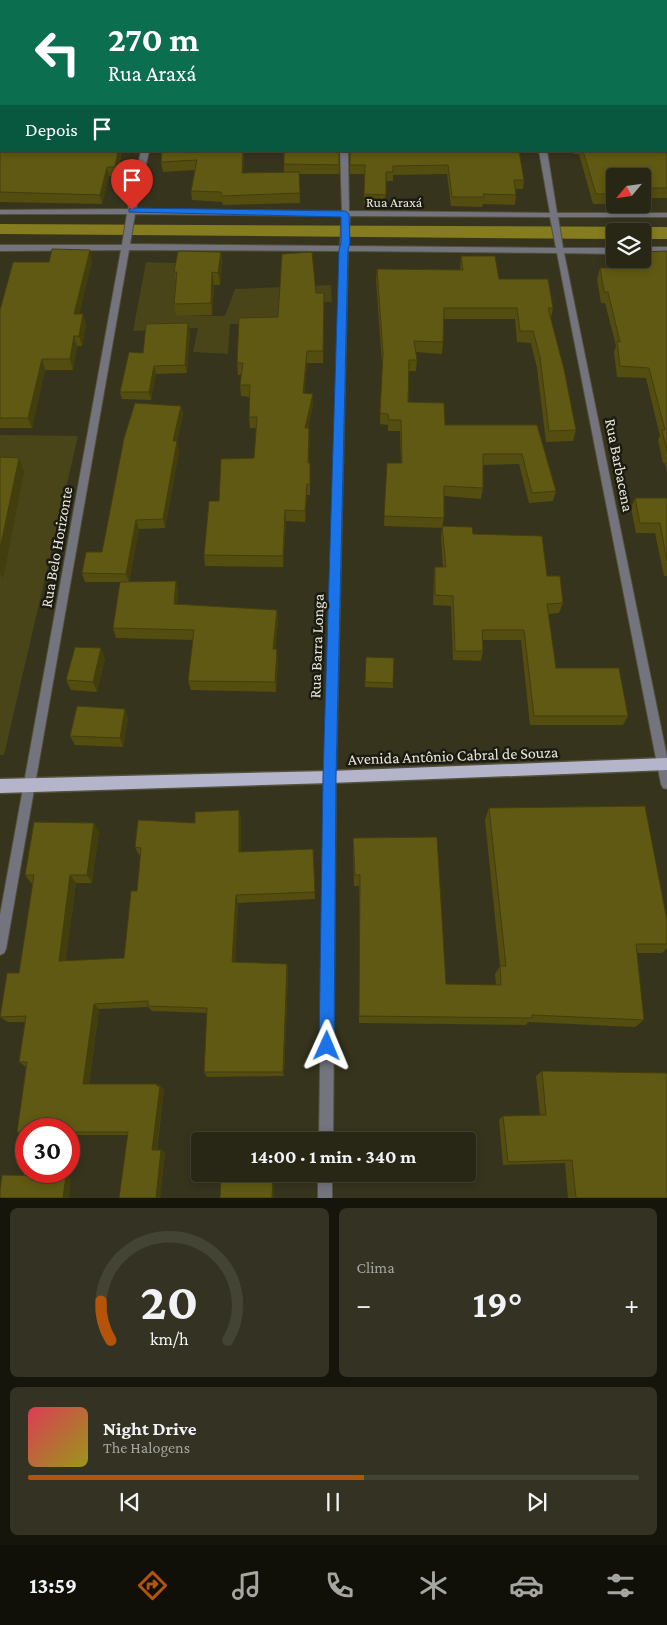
<!DOCTYPE html>
<html lang="pt">
<meta charset="utf-8">
<style>
:root{--surface:#282716;--page:#343323;--text:#f1f3f6;--muted:#a5a5a1;--line:#444435;--accent:#b45309}
body{margin:0;font-family:"Crimson Pro",serif;background:var(--page);color:var(--text);height:100vh;display:flex;flex-direction:column;font-size:19px;white-space:nowrap}
*{box-sizing:border-box;margin:0}
p{font-size:16px;color:var(--muted)}
.icon{flex:none;width:28px;height:28px;fill:none;stroke:currentColor;stroke-width:2;stroke-linecap:round;stroke-linejoin:round}
.map{position:relative;height:1198px;overflow:hidden}
.panel{display:flex;flex-direction:column;gap:10px;padding:10px;background:#16150c;flex:1}
.panel>*{flex:none}
.hud{position:absolute;left:0px;top:0px;width:668px;height:152px;box-shadow:0 2px 8px #0003,0 0 0 1px var(--line);background:#0b6e4f;color:#fff;overflow:hidden}
.needle{width:32px;rotate:241deg}
.fabs{position:absolute;left:606px;top:168px;display:grid;gap:10px}
.fabs a{display:grid;place-items:center;width:45px;height:45px;border-radius:5px;background:var(--surface);box-shadow:0 2px 8px #0003,0 0 0 1px var(--line);font-size:25px}
.speed{position:absolute;left:15px;top:1118px;display:flex;gap:10px;font-size:25px;font-weight:700;text-align:center}
.speed>*{display:grid;place-content:center;width:65px;height:65px;border-radius:50%;background:var(--surface);box-shadow:0 2px 8px #0003,0 0 0 1px var(--line);line-height:1}
.speed .limit{border:8px solid #d22;background:#fff;color:#111}
.pin{position:absolute;display:grid;place-items:center;width:42px;height:42px;color:#fff;margin:-51px -21px;border-radius:50% 50% 50% 0;rotate:-45deg;box-shadow:0 0 5px #0007}
.pin .icon{rotate:45deg}
.me{position:absolute;width:55px;margin:-28px;rotate:1deg;stroke-linejoin:round;filter:drop-shadow(0 0 4px #0008)}
.turn{display:flex;align-items:center;gap:18px;height:105px;padding:0 25px;font-size:22px}
.turn .icon{width:65px;height:65px;stroke-width:2.5}
.turn b{display:block;font-size:35px;line-height:42px}
.then{display:flex;align-items:center;height:48px;padding:0 25px;background:#0003;gap:10px;font-size:19px}
.big{font-size:38px;font-weight:700;line-height:1.1}
.panel .widget{flex:1;display:flex;flex-direction:column;justify-content:center;gap:8px;min-width:0;padding:0 18px;border-radius:8px;background:var(--page)}
.panel .dial{align-items:center;gap:0}
.dial svg{height:130px;overflow:visible;fill:none;stroke:var(--line);stroke-width:7;stroke-linecap:round;text-anchor:middle}
.dial text{fill:var(--text);stroke:none}
.song{display:flex;align-items:center;gap:15px}
.cover{width:60px;height:60px;border-radius:8px;background:linear-gradient(135deg,hsl(350 70% 55%),hsl(60 70% 35%))}
.played{height:5px;border-radius:2px;background:linear-gradient(90deg,var(--accent) 55%,var(--line) 55%)}
.keys{display:flex;justify-content:space-around;direction:ltr}
.heat{display:flex;justify-content:space-between;align-items:center;font-size:28px;direction:ltr}
.panel .tiles{flex:1;display:grid;gap:10px;grid-template-columns:1fr 1fr}
.widget:last-child{grid-column:span 2}
.trip{position:absolute;left:191px;top:1132px;width:285px;height:50px;border-radius:5px;background:var(--surface);box-shadow:0 2px 8px #0003,0 0 0 1px var(--line);font-weight:700;line-height:50px;text-align:center}
.menu{display:flex;height:80px;justify-content:space-around;align-items:center;background:#101009;color:var(--muted)}
.menu .icon{width:35px;height:35px}
.menu .active{color:var(--accent)}
.menu b{font-size:22px;color:var(--text)}
.map>svg:first-child{display:block}
.green{fill:#494519}
.water{fill:#857b1f}
.lines{fill:none;stroke-linecap:round;stroke-linejoin:round}
.minor-casing{stroke:#53513b;stroke-width:2}
.primary-casing{stroke:#53513b;stroke-width:3}
.minor{fill:#74747f;fill-rule:evenodd}
.primary{fill:#b4b5cb;fill-rule:evenodd}
.wall{fill:#534d10}
.shaded-wall{fill:#433e0d}
.building{fill:#605913;stroke:#433e0d}
.route{fill:#1a73e8;stroke:#114b97}
.labels{text-anchor:middle;stroke-width:5;stroke-linejoin:round;paint-order:stroke}
.far-street-label{font-size:14px;fill:#e9e8da;stroke:#1c1b11}
.street-label{font-size:16px;fill:#e9e8da;stroke:#1c1b11}
</style>
<div class="map">
<svg width="667" height="1198" viewBox="0 0 667 1198">
<rect width="100%" height="100%" fill="#36341d"/>
<path class="green" d="M146 262 180 263 176 316H225L235 289 331 285 332 302 280 301 279 323 230 324 228 354 193 352 198 328 133 331Z
M0 435 78 436 4 755H0Z"/>
<path class="water" d="M0 224 667 227V239H643L642 231H615V239L0 234Z"/>
<g class="lines">
<g class="minor-casing">
<path id="minor" d="M342 0H348V1H342Z
M515 0H521V1H515Z
M659 0H666L667 1 666 2Z
M141 151H149L136 209 342 211 340 151H348L349 211 550 213 539 151H547L557 213H667V217H558L563 248H615V254L564 253 667 757V789L663 788 661 784 557 253 348 251 336 777 333 1141H319L324 777 340 251 129 250 6 949 4 953 0 955V915L121 250 0 251V245H122L127 214H0V210L128 209ZM135 214 342 216 340 246 130 244ZM350 216 550 217 556 248 348 246Z
M642 247H667V253H642Z
M318 1174H332V1198H318Z"/>
</g>
<g class="primary-casing">
<path id="primary" d="M667 758V770L330 783 0 793V779L330 771Z"/>
</g>
<use href="#minor" class="minor"/>
<use href="#primary" class="primary"/>
</g>
<path class="wall" d="M366 0H389V1H366Z
M403 0H514V1H403Z
M667 17V198H642V176H615V199L613 204H593L579 154H574L573 151H666Z
M0 94 1 151H122L117 176H109L102 204 0 202Z
M162 151H244L243 173 284 172V164L339 151V174H299L300 203 223 205 222 202 192 200 191 191 195 170 163 172 161 162Z
M349 151H519L524 180 523 189H516V195L515 205 483 204 482 207 451 206 447 174 393 175V181H386L385 204 364 203V174H350Z
M667 251V473L665 463H663L658 440 660 436 646 378 617 377 614 352 616 346 605 303H601L597 279 600 268H616V265L617 259H642Z
M221 252 222 264 220 285H214L212 315 176 316 174 304 176 281 174 272Z
M461 256 499 279 553 308 551 318 576 430 573 441 546 442 537 368 531 343 517 342 515 319H444L443 342 442 354 416 352 417 360 416 371H409L408 402 445 425H537L556 491 553 501 529 503 519 464 483 465V488L481 499 444 496V518L442 528 384 526 387 463H401L400 431H388V425L380 424 382 364 376 280 377 269 460 270Z
M92 261 79 314H83L86 325 82 346H77L73 370H45L32 428H0V310L49 262Z
M316 293H324L323 363H307L304 393 313 394V405L308 428H309V463H310V495H307L305 522 286 521 283 567 205 566 204 555 219 501 254 458 256 428H250L249 417 250 397 241 396 240 385 241 375H238L237 363 278 317Z
M190 332 187 373 156 374 151 400 122 399 120 392 143 353Z
M181 406 183 415 177 441 179 451 165 528 139 529 129 582 176 581 178 592 177 604 277 610 278 620 275 649 278 659 276 692 191 690 188 681 193 640 116 638 113 628 120 582H85L82 573 102 552Z
M635 498H667V576H664L655 533H636L631 508Z
M442 526 473 534 547 576 563 603 559 613 548 614 556 668 628 716 623 725H530L521 640H483V651L481 661 453 660 451 606 433 605 434 577 435 567H443L441 537Z
M366 657 393 683V688L365 687Z
M105 658 97 692 71 690 66 680Z
M128 718 123 747 75 745 70 736Z
M489 808 667 920V948L662 953H637L644 1020 635 1027 528 1022 526 1025 359 1023V886H354L353 850V838L446 984 496 985 495 974 500 966 485 820Z
M241 819V852L313 849 315 899 238 903 235 962 287 964 288 971 284 1076 207 1077 204 1072 207 1013 152 1011 148 1007 99 1009 89 1084H157L164 1090 157 1150H161L165 1153 160 1198H119L128 1135H69V1129H26V1135H24L17 1132 26 1067 19 1062 25 1022H8L0 1017 19 973 33 883H31L25 875 99 831 92 883H76L65 961 124 958 137 891 141 856 139 855 135 847 195 823Z
M542 1071 667 1198H568L565 1163 503 1165 499 1120 503 1116 540 1115 536 1076Z"/>
<path class="shaded-wall" d="M118 151H122L117 176 115 167Z
M243 151H244L242 183V173Z
M107 167 109 176 102 204 100 195Z
M90 250 92 261 77 325 74 314Z
M221 252 222 264 220 285 218 273Z
M212 272 214 285 212 315 211 303Z
M83 314 86 325 82 346 79 336Z
M188 323 190 332 187 373 185 365Z
M74 336 77 346 73 370 70 359Z
M307 351V363L303 404V393Z
M42 359 45 370 32 428 28 418Z
M154 366 156 374 151 400 149 392Z
M313 394V405L305 439V428Z
M181 406 183 415 175 451 173 441Z
M309 428 310 439 308 474V463Z
M177 441 179 451 165 528 163 519Z
M19 458 24 472 3 579 0 573V549Z
M307 484V495L305 522V511Z
M285 510 286 521 283 567V556Z
M136 520 139 529 129 582 126 574Z
M176 581 178 592 176 614 174 604Z
M277 610 278 620 274 659 273 649Z
M101 648 105 658 97 692 93 682Z
M277 649 278 659 276 692 275 682Z
M125 709 128 718 123 747 120 738Z
M239 810 241 819V860L239 852Z
M94 823 99 831 92 883 87 875Z
M70 875 76 883 65 968 59 961Z
M236 895 238 903 235 969 232 962Z
M287 964 288 971 284 1076 283 1072Z
M94 1004 99 1009 88 1088 83 1084Z
M157 1084 160 1088V1086L164 1090 156 1153 152 1150Z
M161 1150 165 1153 160 1198H156Z
M273 1174H274V1198H272Z
M66 1176 71 1178 69 1198H63Z"/>
<path class="building" d="M42 0H135V1H42Z
M264 0H324V1H264Z
M404 0H504V1H404Z
M574 0H659V1H574Z
M666 17H667V188H642V176H615V189H614L615 194H596L583 151H666Z
M1 90V151H118L115 167H107L100 195 0 192V94Z
M162 151H243L242 173 299 172 300 193 222 196 221 192 191 191 197 160 161 162Z
M284 151H339V165L284 164Z
M350 151H519L524 180H514L516 195 483 194 484 197H452L448 165 393 166V172H386V195L364 194 365 165H350Z
M52 249 90 250 74 314H83L79 336H74L70 359H42L28 418H0V310L13 262H49Z
M178 251 221 252 218 273 212 272 211 303 174 304 177 272H174Z
M667 251V451L662 430H665L649 368 620 366 617 341 620 342 608 292H604L600 268H621L620 259H642V252Z
M312 252 316 293H324L323 351H307L303 393 313 394 305 428H309L308 463H310V484H307L305 511 285 510 283 556 204 555 209 501H219L221 459 254 458 257 417H249L250 385H240L243 363H237L239 318 278 317 282 254Z
M461 256H495L499 279H548L553 308H548L564 369 576 430 549 431 540 357 533 331H520L517 308H444L443 342 414 341 417 360H409L408 402 444 403 445 425H537L556 491 532 493 522 454H483V488L444 486V518L384 516 387 463H402L401 420H389L388 414 380 413 383 353 377 269 463 270Z
M188 323 185 365 154 366 149 392H120L129 352 143 353 146 324Z
M135 403 181 406 173 441H177L163 519 136 520 126 574 82 573 86 552H102L124 438Z
M0 457 19 458 0 549Z
M635 498H667V561L660 523H640Z
M442 526 472 527 473 534 542 536 547 576H560L563 603 547 604 556 668H619L628 716H534L524 630H482L483 651H455L453 596 435 595V567H446Z
M176 581 174 604 277 610 273 649H277L275 682 188 681 194 630 113 628 120 582Z
M75 647 101 648 93 682 66 680Z
M366 657 394 658 393 683 365 682Z
M77 706 125 709 120 738 70 736Z
M645 806 667 920V944H636L644 1020 532 1015V1018L359 1016 360 875H355L353 838 437 837 446 984 501 985 500 966H506L489 808Z
M239 810V852L313 849 315 892 236 895 232 962 287 964 283 1072H204L207 1008 148 1006V1001L94 1004 83 1084H157V1086H160L152 1150H161L156 1198H119L128 1132H69V1129H26V1132H17L27 1062H19L26 1016 0 1017 7 973H19L34 875H25L34 822 94 823 87 875H70L59 961 124 958 131 891H137L141 848 135 847 138 820 195 823V812Z
M542 1071 667 1073V1198H576L572 1160 508 1162 503 1116 546 1115Z
M221 1174H273L272 1198H220Z
M2 1175 66 1176 63 1198H0V1190Z"/>
<path class="route" d="M132 208 345 211 349 214 350 243 348 250 336 777 334 1046 332 1051 327 1053 322 1051 319 1046 323 777 339 250 341 243V217L129 212V209Z"/>
<g class="labels">
<g class="far-street-label">
<text x="394" y="207">Rua Araxá</text>
</g>
<g class="street-label">
<text transform="translate(620 465) rotate(79)" y="6">Rua Barbacena</text>
<text transform="translate(56 547) rotate(-80)" y="6">Rua Belo Horizonte</text>
<text transform="translate(316 646) rotate(-88)" y="6">Rua Barra Longa</text>
<text transform="translate(453 755) rotate(-2)" y="6">Avenida Antônio Cabral de Souza</text>
</g>
</g>
</svg>
<div class="fabs">
<a><svg class="needle" viewBox="-14 -14 28 28"><path d="M0-13l5 13h-10z" fill="#e53935"/><path d="M0 13l5-13h-10z" fill="#a5a5a1"/></svg></a>
<a><svg class="icon" aria-label="layers" viewBox="0 0 24 24"><path d="M12 4l9 5-9 5-9-5zM3 14l9 5 9-5"/></svg></a>
</div>
<div class="speed"><div class="limit">30</div></div>
<div class="pin" style="left:132px;top:210px;background:#d93025"><svg class="icon" aria-label="arrive" viewBox="0 0 24 24"><path d="M6 21V4h12l-3 4 3 4H6"/></svg></div>
<svg class="me" style="left:327px;top:1046px" viewBox="-20 -20 40 40"><path d="M0-17L14 15 0 8-14 15z" fill="#1a73e8" stroke="#fff" stroke-width="4"/></svg>
<div class="trip">14:00 · 1 min · 340 m</div>
<div class="hud">
<div class="turn"><svg class="icon" aria-label="left" viewBox="0 0 24 24"><path d="M17 20v-9H6M10 6l-5 5 5 5"/></svg><div><b>270 m</b>Rua Araxá</div></div>
<div class="then">Depois<svg class="icon" aria-label="arrive" viewBox="0 0 24 24"><path d="M6 21V4h12l-3 4 3 4H6"/></svg></div>
</div>
</div>
<section class="panel">
<div class="tiles">
<div class="widget dial"><svg viewBox="0 0 100 80">
<path d="M14 69A42 42 0 1 1 86 69"/>
<path d="M14 69A42 42 0 0 1 8 45" stroke="#b45309"/>
<text x="50" y="56" font-size="32" font-weight="700">20</text>
<text x="50" y="72" font-size="11">km/h</text>
</svg></div>
<div class="widget"><p>Clima</p>
<div class="heat"><a>−</a><b class="big">19°</b><a>+</a></div>
</div>
<div class="widget">
<div class="song"><i class="cover"></i><div><b>Night Drive</b><p>The Halogens</p></div></div>
<div class="played"></div>
<div class="keys"><svg class="icon" aria-label="previous" viewBox="0 0 24 24"><path d="M18 5L8 12l10 7zM5 5v14"/></svg><svg class="icon" aria-label="pause" viewBox="0 0 24 24"><path d="M8 5v14M16 5v14"/></svg><svg class="icon" aria-label="next" viewBox="0 0 24 24"><path d="M6 5l10 7-10 7zM19 5v14"/></svg></div>
</div>
</div>
</section>
<nav class="menu">
<b>13:59</b>
<svg class="icon active" aria-label="directions" viewBox="0 0 24 24"><path d="M12 3l9 9-9 9-9-9zM9 14v-3h6M13 9l2 2-2 2"/></svg>
<svg class="icon" aria-label="music" viewBox="0 0 24 24"><path d="M9 18V5l10-2v13"/><circle cx="6" cy="18" r="3"/><circle cx="16" cy="16" r="3"/></svg>
<svg class="icon" aria-label="phone" viewBox="0 0 24 24"><path d="M5 4h4l2 5-3 2q2 4 5 5l2-3 5 2v4C11 20 4 13 5 4z"/></svg>
<svg class="icon" aria-label="climate" viewBox="0 0 24 24"><path d="M12 3v18M4 7l16 10M4 17L20 7"/></svg>
<svg class="icon" aria-label="car" viewBox="0 0 24 24"><path d="M5 17H2v-5l4-1 3-4h7l3 4 3 1v5h-3M9 17h6M6 11h13"/><circle cx="7" cy="17" r="2"/><circle cx="17" cy="17" r="2"/></svg>
<svg class="icon" aria-label="filters" viewBox="0 0 24 24"><path d="M4 7h16M4 17h16"/><circle cx="9" cy="7" r="2"/><circle cx="15" cy="17" r="2"/></svg>
</nav>
